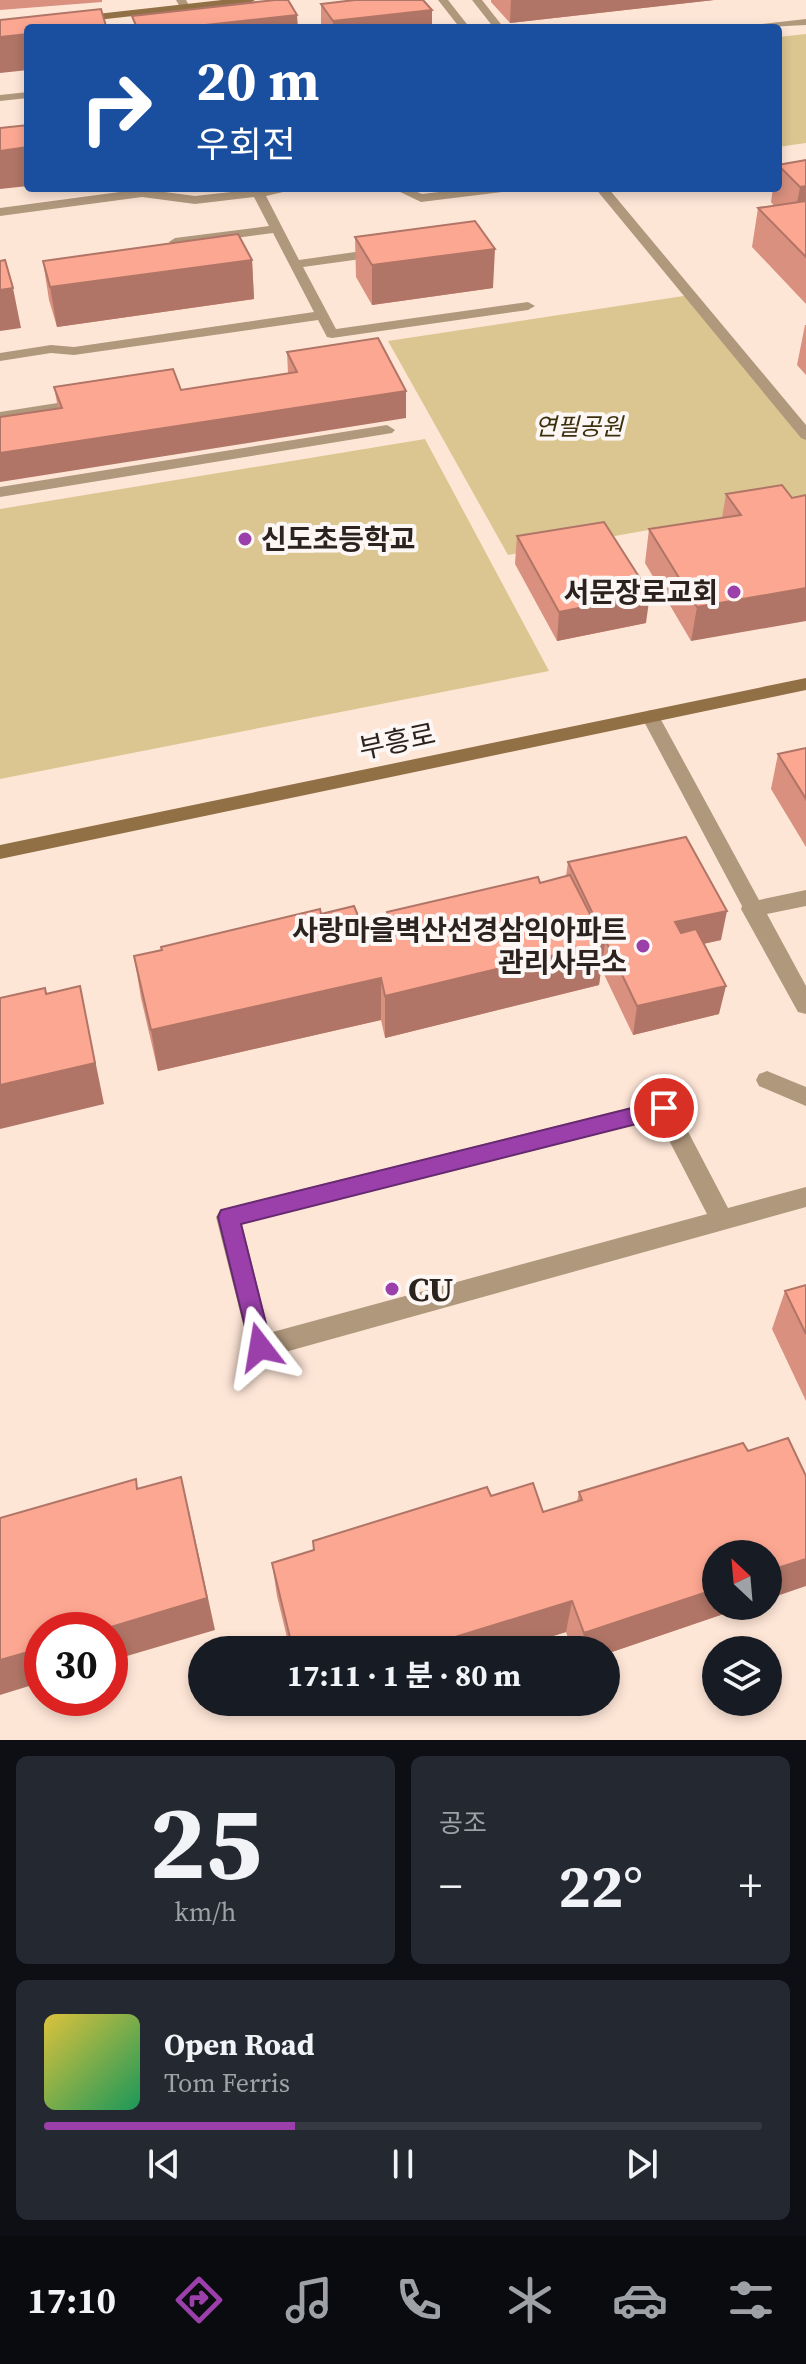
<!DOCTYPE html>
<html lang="ko">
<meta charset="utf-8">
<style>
:root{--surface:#171b24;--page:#242831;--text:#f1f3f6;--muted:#9ea1a6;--line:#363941;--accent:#9b40ab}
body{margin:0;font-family:"Source Serif 4","Noto Sans KR",serif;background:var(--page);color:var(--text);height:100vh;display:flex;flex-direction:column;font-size:30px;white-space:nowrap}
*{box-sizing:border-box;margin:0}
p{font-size:26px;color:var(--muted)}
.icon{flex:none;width:44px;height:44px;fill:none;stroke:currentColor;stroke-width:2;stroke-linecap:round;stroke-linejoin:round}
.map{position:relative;height:1740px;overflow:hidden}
.details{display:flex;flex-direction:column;gap:16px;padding:16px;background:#0d0f14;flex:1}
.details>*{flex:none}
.guide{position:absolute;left:24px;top:24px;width:758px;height:168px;border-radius:8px;box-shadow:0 4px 12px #0003;background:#1a4fa0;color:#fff;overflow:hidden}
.needle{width:52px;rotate:334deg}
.controls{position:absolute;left:702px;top:1540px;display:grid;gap:16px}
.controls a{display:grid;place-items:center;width:80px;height:80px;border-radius:50%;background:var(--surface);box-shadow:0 4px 12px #0003;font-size:40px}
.speed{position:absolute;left:24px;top:1612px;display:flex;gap:16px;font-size:40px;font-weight:700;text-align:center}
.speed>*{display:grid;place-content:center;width:104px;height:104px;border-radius:50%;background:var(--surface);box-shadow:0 4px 12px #0003;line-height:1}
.speed .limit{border:12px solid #d22;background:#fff;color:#111}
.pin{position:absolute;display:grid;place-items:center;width:68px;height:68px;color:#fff;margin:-34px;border:4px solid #fff;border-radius:50%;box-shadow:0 2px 8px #0007}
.me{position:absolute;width:88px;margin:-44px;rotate:346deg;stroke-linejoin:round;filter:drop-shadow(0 0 6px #0008)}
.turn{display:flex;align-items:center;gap:28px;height:168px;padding:0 40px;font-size:36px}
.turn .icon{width:104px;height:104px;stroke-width:2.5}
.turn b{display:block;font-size:56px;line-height:68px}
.big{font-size:60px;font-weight:700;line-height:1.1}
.details .card{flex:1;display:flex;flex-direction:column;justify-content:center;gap:12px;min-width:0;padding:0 28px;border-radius:12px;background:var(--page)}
.details .dial{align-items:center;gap:0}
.dial b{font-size:104px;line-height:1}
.song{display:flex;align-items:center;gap:24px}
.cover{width:96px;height:96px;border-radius:12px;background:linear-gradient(135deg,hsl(50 70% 55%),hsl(150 70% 35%))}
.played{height:8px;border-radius:4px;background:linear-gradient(90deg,var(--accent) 35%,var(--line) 35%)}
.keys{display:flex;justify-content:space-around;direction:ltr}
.heat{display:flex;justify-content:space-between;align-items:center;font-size:44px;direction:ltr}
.details .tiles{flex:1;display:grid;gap:16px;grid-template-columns:1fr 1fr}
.card:last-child{grid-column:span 2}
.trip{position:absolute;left:188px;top:1636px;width:432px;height:80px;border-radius:40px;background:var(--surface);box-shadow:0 4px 12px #0003;font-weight:700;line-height:80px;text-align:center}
.menu{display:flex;height:128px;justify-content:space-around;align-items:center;background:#090b0e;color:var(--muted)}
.menu .icon{width:56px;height:56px}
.menu .on{color:var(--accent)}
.menu b{font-size:36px;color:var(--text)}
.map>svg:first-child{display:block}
.green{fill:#dbc691}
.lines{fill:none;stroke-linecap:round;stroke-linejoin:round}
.lane{fill:#b0987d;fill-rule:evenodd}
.street{fill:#b0987d;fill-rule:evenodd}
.secondary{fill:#927046;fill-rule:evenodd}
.wall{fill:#d9907e}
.shaded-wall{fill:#b07566}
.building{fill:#fca792;stroke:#b07566;stroke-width:2}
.route{fill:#9b40ab;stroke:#652a6f;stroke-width:2}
.poi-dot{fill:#9b40ab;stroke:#fcf7f4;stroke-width:3}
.labels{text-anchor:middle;stroke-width:8;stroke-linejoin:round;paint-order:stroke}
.far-park-label{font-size:24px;font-style:italic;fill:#3c300c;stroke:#fcf7f4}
.poi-label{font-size:28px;font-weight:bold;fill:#2c231e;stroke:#fcf7f4;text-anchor:end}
.street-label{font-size:28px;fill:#2c231e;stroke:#fcf7f4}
.near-poi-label{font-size:34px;font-weight:bold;fill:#2c231e;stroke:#fcf7f4;text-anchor:start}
</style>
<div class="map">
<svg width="806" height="1740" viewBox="0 0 806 1740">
<rect width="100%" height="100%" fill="#fee6d7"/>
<path class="green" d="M806 34V143L778 147V37Z
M690 295 806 435V502L508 555 388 341Z
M425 439 549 671 0 779V509Z"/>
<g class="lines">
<path class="lane" d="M176 0H186L190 7 181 9Z
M472 0H482L504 28H494Z
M806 19V25L747 28 752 25Z
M28 92V98L0 101V95Z
M267 188H300L266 196 299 260 383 248 390 252 383 256 303 267 336 329 528 302 535 306 528 310 332 338 327 337 318 320 74 355 51 353 0 361V353L51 345 74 347 314 312 273 233 175 246 169 242 175 238 269 226 254 197 195 204 142 197 0 216V208L142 189 195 196Z
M392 188H408L422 194 472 188H508L502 192 421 202Z
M83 399 88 400V406L0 420V412Z
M387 425 395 430 392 433 0 497V487Z"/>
<path class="street" d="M438 0H448L470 28H460Z
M595 188H608L806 425V440L801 438Z
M650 710 659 716 759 900 806 890V906L767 914 806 986V1014L798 1012 741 909 742 906 641 716Z
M767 1071 806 1087V1106L759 1086 756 1080 759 1074Z
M664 1099 672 1101 728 1208 806 1187V1207L260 1359 251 1355 216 1217 220 1210ZM658 1119 707 1214 269 1333 242 1224Z"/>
<path class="secondary" d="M222 0H255L250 3 79 22 74 19 79 16Z
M806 678V690L0 859V845Z"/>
</g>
<path class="wall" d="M0 0H102V2L0 10Z
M491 0H714L510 23 491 2Z
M321 4 432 28H321Z
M806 160V304L752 247 758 208 774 206 771 202 773 188H778V164Z
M355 237 493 288 372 305 356 277Z
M252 260 254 299 57 327 49 300 43 261Z
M805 325H806V375L797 365Z
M287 352 406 391V418L58 408 54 387 181 390 288 373Z
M726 494 792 498 691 641 645 563 649 529 722 518Z
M517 536 646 623 557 641 515 564Z
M806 748V847L771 789 778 754Z
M568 862 721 940 703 944 719 1014 633 1035 601 968 599 985 385 1038 381 1020 158 1071 141 998 134 956 161 950V947L321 914 361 923 387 917V912L540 883 566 876Z
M806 1285V1401L772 1329 785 1291Z
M579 1492 716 1606H747L606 1654V1650H572L566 1632 508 1650H290L277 1596 272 1563 491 1496 543 1512 577 1502Z"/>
<path class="shaded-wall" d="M511 0H714L510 23Z
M432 10V28H333V21Z
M297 15 298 28H178Z
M28 34V70L0 73V37Z
M28 147V186L0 189V151Z
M806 186V224L793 225 800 187Z
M495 249 493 288 372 305V265Z
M252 260 254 299 57 327 50 287Z
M13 288 21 328 0 331V290Z
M406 391V418L0 482V453Z
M806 588V621L691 641 697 607Z
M650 594 646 623 557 641 559 612Z
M727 911 721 940 670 951 675 922Z
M605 943 599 985 385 1038V996Z
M381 978V1020L158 1071 151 1030Z
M80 986 104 1104 0 1129V1085Z
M726 986 719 1014 633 1035 637 1006Z
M189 1511 215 1630 110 1661V1630H101Z
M806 1559V1586L768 1599V1571Z
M716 1589V1606H747L606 1654V1650H580L584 1633Z
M572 1601 566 1632 508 1650H413Z
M42 1648V1682L0 1695V1660Z
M303 1702H343L305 1714Z"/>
<path class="building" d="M275 0H288L297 15 178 28H137L132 16Z
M355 0H423L432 10 333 21 321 4Z
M101 9 106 26 86 28H28V34L0 37V20Z
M28 125V147L0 151V128Z
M806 160V186L800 187 778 165Z
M806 201V257L758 208Z
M475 221 495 249 372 265 355 237Z
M238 234 252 260 50 287 43 261Z
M5 260 13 288 0 290V261Z
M378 338 406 391 0 453V417L62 408 54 387 173 369 181 390 297 372 287 352Z
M782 485 792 498 806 495V588L697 607 649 529 741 515 726 494Z
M604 522 650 594 559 612 517 536Z
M806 748V799L778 754Z
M686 837 727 911 675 922 681 933 696 929 726 986 637 1006 568 862Z
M570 875 605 943 385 996 381 978 151 1030 134 956 162 950 161 947 320 909 321 914 354 906 361 923 388 917 387 912 538 877 540 883Z
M80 986 95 1063 0 1085V998L45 988 46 994Z
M806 1285V1334L785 1291Z
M788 1438 806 1476V1559L768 1571V1554H716V1589L584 1633 572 1601 413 1650H293L272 1563 314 1550 313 1541 487 1487 491 1496 533 1483 543 1512 582 1500 579 1492 743 1443 748 1451Z
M181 1477 207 1598 101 1630H42V1648L0 1660V1518L136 1479 137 1489Z"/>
<path class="route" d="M664 1100 671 1102 674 1108 671 1114 664 1117 241 1224 272 1347 269 1355 260 1358 252 1355 218 1217 221 1210Z"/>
<g class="poi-dot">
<circle cx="245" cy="539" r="8"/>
<circle cx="734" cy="592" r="8"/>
<circle cx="643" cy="946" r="8"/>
<circle cx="392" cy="1289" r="8"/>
</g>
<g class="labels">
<g class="far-park-label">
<text x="579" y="435">연필공원</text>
</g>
<g class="poi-label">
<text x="261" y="549" text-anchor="start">신도초등학교</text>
<text x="718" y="602">서문장로교회</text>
<text x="627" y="940">사랑마을벽산선경삼익아파트<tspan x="627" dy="32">관리사무소</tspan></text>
</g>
<g class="street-label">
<text transform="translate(397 741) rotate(-12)" y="10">부흥로</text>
</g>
<g class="near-poi-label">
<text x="408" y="1301">CU</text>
</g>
</g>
</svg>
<div class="controls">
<a><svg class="needle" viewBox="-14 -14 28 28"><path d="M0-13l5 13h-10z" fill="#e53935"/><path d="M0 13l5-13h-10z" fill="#9ea1a6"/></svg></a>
<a><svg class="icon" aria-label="layers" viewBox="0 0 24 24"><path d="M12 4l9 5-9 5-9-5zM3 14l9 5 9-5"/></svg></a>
</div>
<div class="speed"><div class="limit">30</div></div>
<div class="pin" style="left:664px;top:1108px;background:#d93025"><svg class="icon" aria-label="arrive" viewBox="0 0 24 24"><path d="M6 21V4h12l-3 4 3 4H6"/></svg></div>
<svg class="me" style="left:260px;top:1347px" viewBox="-20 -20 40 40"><path d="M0-17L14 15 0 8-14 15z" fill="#9b40ab" stroke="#fff" stroke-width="4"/></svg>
<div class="trip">17:11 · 1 분 · 80 m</div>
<div class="guide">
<div class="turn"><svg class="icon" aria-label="right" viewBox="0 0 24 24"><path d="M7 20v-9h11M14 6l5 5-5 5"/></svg><div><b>20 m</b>우회전</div></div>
</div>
</div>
<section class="details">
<div class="tiles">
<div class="card dial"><b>25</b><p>km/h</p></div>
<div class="card"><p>공조</p>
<div class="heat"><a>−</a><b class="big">22°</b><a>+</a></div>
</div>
<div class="card">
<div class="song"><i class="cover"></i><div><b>Open Road</b><p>Tom Ferris</p></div></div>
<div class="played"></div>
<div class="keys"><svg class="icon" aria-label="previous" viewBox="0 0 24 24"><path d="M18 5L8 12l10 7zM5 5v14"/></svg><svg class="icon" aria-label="pause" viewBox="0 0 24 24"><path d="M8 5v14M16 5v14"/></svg><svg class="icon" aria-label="next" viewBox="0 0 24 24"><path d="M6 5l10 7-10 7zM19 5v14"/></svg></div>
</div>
</div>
</section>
<nav class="menu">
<b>17:10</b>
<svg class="icon on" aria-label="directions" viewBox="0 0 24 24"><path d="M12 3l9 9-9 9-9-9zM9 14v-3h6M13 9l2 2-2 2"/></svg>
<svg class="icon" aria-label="music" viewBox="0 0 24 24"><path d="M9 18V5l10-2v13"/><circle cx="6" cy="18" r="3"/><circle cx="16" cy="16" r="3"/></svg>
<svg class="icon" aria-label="phone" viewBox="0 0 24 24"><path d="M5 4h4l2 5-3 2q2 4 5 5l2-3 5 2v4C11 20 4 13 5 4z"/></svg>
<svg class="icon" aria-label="climate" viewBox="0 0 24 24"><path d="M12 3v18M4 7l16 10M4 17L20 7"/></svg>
<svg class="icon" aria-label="car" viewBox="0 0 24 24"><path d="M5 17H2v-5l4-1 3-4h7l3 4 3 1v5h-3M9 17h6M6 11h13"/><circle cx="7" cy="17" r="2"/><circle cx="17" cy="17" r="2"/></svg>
<svg class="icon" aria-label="filters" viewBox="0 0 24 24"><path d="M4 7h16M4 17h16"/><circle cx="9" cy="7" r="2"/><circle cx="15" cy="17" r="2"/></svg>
</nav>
